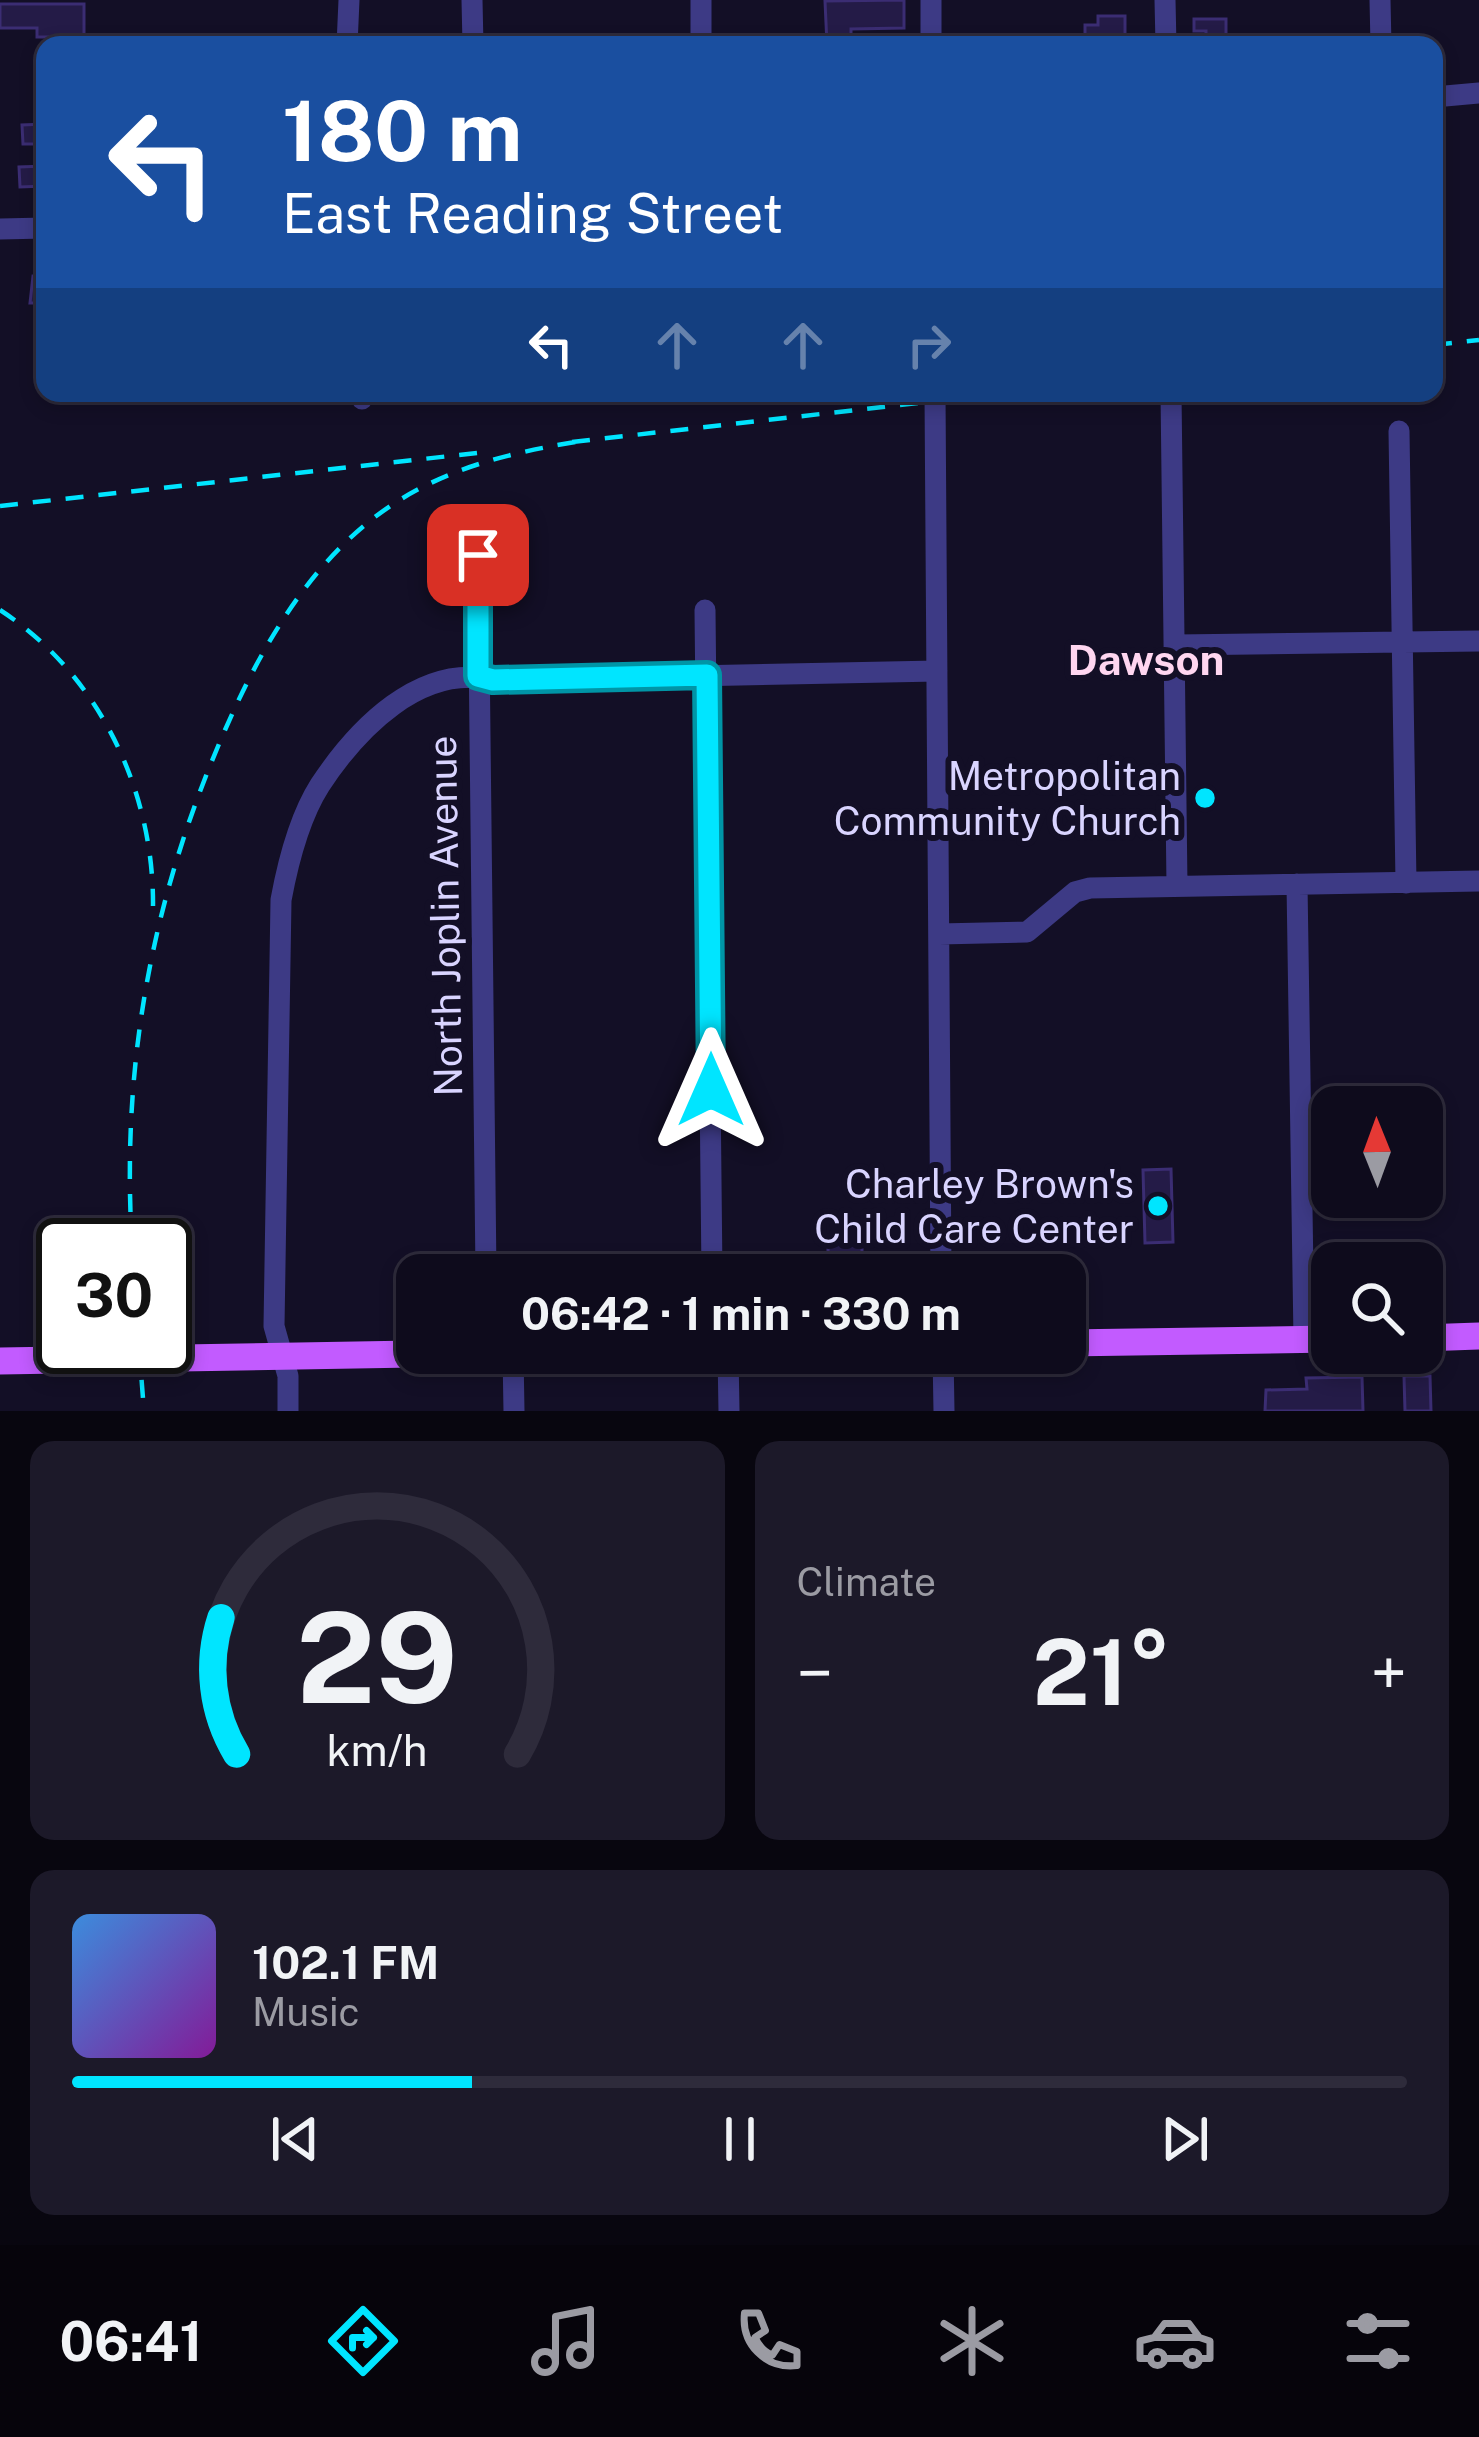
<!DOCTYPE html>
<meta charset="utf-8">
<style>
:root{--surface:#0e0b1c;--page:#1c1929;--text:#f1f3f6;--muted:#9b9ba3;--line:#2e2b3b;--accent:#00e5ff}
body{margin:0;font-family:"Public Sans",sans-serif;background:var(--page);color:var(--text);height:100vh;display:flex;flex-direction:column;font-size:45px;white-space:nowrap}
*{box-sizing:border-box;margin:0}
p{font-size:39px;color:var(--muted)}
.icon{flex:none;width:66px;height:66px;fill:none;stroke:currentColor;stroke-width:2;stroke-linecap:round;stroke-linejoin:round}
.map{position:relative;height:1411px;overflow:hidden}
.panel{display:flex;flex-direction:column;gap:30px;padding:30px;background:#08060f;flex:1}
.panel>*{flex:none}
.top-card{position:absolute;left:36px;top:36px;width:1407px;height:366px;border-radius:24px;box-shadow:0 6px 18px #0003,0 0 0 3px var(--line);background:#1a4fa0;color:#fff;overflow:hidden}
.needle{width:78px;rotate:359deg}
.controls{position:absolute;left:1311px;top:1086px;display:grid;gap:24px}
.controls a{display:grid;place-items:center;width:132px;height:132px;border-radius:24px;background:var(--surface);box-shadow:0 6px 18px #0003,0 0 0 3px var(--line);font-size:60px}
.speed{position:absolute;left:36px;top:1218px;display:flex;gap:24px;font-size:60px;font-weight:700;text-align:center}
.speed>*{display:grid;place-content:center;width:156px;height:156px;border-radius:50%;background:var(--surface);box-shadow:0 6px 18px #0003,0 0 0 3px var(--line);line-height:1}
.speed .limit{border:6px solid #111;border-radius:18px;background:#fff;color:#111}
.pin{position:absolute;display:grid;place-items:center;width:102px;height:102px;color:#fff;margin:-51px;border-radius:24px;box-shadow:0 6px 18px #0006}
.me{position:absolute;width:132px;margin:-66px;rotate:0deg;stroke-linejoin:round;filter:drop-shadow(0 0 9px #0008)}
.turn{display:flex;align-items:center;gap:42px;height:252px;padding:0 48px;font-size:54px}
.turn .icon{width:156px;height:156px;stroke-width:2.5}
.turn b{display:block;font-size:84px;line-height:102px}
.lanes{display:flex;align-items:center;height:114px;padding:0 48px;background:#0003;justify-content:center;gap:60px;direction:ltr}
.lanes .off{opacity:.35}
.big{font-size:90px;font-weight:700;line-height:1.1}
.panel .card{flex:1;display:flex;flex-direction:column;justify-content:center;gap:18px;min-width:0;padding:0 42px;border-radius:24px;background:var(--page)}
.panel .dial{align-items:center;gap:0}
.dial svg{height:312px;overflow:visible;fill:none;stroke:var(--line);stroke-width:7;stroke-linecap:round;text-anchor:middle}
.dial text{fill:var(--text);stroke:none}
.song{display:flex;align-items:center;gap:36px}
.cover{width:144px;height:144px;border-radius:18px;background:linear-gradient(135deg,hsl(210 70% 55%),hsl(290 70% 35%))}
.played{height:12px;border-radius:6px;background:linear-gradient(90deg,var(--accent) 30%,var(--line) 30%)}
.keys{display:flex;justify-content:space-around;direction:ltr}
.heat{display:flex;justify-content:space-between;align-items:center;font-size:66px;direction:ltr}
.panel .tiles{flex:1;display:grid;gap:30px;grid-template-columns:1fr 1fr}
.card:last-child{grid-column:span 2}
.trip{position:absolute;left:396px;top:1254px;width:690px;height:120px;border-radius:24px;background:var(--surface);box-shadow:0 6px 18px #0003,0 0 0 3px var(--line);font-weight:700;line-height:120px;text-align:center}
.tabs{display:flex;height:192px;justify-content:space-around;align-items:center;background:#06040b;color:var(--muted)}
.tabs .icon{width:84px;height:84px}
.tabs .active{color:var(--accent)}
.tabs b{font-size:54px;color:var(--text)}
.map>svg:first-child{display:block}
.building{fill:#241b47;stroke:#3b2d73;stroke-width:3}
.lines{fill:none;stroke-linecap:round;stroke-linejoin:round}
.minor{stroke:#3d3a85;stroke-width:21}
.major{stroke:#c25bff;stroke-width:27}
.rail{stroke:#00e5ff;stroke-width:4.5;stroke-dasharray:18 15;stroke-linecap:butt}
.route-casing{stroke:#0095a6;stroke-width:30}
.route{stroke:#00e5ff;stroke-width:21}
.poi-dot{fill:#00e5ff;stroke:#130f26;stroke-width:4.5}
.labels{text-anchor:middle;stroke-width:12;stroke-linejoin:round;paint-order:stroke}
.poi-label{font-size:39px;fill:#d9d4ff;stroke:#130f26;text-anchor:end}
.street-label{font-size:39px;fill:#d9d4ff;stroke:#130f26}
.neighbourhood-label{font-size:42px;font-weight:bold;fill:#ffd6f0;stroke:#130f26}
</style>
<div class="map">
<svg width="1479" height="1411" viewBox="0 0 1479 1411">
<rect width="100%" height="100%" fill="#130f26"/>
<path class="building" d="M904 0V28L851 29V45H827L825 1Z
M0 4H84V37H37V28H0Z
M1098 16H1125V45H1085V25H1098Z
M1194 19H1226V39H1206V31H1194Z
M45 124V144H23L22 125Z
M45 166V186L20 187 19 167Z
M33 276H45V303H30Z
M1171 1169 1173 1242 1145 1243 1143 1170Z
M862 1241V1254L856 1255V1275H828V1242Z
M1009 1263 1010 1275H958V1265Z
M1404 1376H1430L1431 1411H1405Z
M1362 1377 1363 1411H1265L1266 1390 1307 1389 1306 1378Z"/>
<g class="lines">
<path class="minor" d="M472 0 473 45
M701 0V45
M931 0V45
M1165 0 1166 45
M1380 0 1381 45
M347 45 349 0
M1434 97 1479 93
M0 229 45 228
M362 393V399
M935 393 941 1275
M1171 393 1177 886
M1399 431 1406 883
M478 555 486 1275
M705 610 712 1275
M1176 645 1479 641
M1297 884 1304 1339
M939 934 1027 932 1075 892 1090 888 1479 881
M513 1353 514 1411
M728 1353 729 1411
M943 1353 944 1411
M288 1411V1376L274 1326 281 900C288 862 299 818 320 785 357 729 420 663 493 680L937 671"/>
<path class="major" d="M1422 1338 1479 1336
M1065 1343 1332 1339
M0 1361 472 1353"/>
<path class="rail" d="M1434 345 1479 340
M572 442 1007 393
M0 506 477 453
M0 610C99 674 154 791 153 906
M132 1245C121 1063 152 897 225 730 263 643 315 553 398 501 457 464 520 451 587 440
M139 1347 144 1411"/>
</g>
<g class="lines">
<g class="route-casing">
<path id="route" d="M478 555V676L493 680 707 675 711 1090"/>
</g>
<use href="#route" class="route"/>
</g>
<g class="poi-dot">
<circle cx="1205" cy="798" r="12"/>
<circle cx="1158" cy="1206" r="12"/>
</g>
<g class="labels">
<g class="poi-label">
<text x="1181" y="790">Metropolitan<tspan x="1181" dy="45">Community Church</tspan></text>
<text x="1134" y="1198">Charley Brown's<tspan x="1134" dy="45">Child Care Center</tspan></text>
</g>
<g class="street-label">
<text transform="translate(445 916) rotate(-91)" y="14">North Joplin Avenue</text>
</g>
<g class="neighbourhood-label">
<text x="1146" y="675">Dawson</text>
</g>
</g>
</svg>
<div class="controls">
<a><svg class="needle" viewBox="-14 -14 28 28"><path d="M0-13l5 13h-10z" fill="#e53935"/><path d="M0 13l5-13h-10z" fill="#9b9ba3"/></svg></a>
<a><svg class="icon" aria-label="search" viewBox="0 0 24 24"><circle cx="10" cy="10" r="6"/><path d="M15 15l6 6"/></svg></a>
</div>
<div class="speed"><div class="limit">30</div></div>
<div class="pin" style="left:478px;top:555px;background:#d93025"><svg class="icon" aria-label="arrive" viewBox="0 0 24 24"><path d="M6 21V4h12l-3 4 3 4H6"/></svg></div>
<svg class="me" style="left:711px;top:1090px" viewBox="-20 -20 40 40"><path d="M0-17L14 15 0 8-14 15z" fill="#00e5ff" stroke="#fff" stroke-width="4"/></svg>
<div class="trip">06:42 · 1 min · 330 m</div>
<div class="top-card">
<div class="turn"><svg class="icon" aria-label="left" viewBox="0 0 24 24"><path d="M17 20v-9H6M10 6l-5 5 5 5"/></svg><div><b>180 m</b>East Reading Street</div></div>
<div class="lanes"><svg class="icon" aria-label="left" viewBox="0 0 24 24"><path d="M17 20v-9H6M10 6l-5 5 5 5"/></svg><svg class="icon off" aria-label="ahead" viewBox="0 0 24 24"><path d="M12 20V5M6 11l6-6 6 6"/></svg><svg class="icon off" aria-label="ahead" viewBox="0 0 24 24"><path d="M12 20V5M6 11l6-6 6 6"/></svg><svg class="icon off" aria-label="right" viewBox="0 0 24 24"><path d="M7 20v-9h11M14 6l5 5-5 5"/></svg></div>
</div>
</div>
<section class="panel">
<div class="tiles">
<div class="card dial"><svg viewBox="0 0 100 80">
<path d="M14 69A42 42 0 1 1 86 69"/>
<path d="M14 69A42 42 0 0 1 10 34" stroke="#00e5ff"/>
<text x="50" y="56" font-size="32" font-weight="700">29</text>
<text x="50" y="72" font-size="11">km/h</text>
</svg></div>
<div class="card"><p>Climate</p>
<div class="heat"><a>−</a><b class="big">21°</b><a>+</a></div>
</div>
<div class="card">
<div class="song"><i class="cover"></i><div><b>102.1 FM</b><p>Music</p></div></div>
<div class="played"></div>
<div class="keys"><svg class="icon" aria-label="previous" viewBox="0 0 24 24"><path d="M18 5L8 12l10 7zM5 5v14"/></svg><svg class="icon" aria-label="pause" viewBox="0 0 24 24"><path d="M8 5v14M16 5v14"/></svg><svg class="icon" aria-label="next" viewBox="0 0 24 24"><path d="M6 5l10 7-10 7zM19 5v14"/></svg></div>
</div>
</div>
</section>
<nav class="tabs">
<b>06:41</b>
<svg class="icon active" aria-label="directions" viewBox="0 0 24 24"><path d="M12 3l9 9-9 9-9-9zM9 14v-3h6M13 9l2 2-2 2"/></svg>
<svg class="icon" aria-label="music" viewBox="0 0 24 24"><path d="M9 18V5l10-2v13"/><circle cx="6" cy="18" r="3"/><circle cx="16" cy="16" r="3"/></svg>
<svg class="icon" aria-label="phone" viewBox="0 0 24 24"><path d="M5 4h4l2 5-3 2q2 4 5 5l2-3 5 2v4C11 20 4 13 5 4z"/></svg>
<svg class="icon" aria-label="climate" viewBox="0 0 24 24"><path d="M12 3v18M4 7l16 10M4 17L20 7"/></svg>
<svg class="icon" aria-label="car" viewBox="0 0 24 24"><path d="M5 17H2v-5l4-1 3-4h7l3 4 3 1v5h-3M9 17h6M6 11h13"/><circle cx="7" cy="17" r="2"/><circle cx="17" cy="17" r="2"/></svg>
<svg class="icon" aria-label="filters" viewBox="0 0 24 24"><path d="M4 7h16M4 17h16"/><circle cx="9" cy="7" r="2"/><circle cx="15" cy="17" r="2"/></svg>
</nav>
